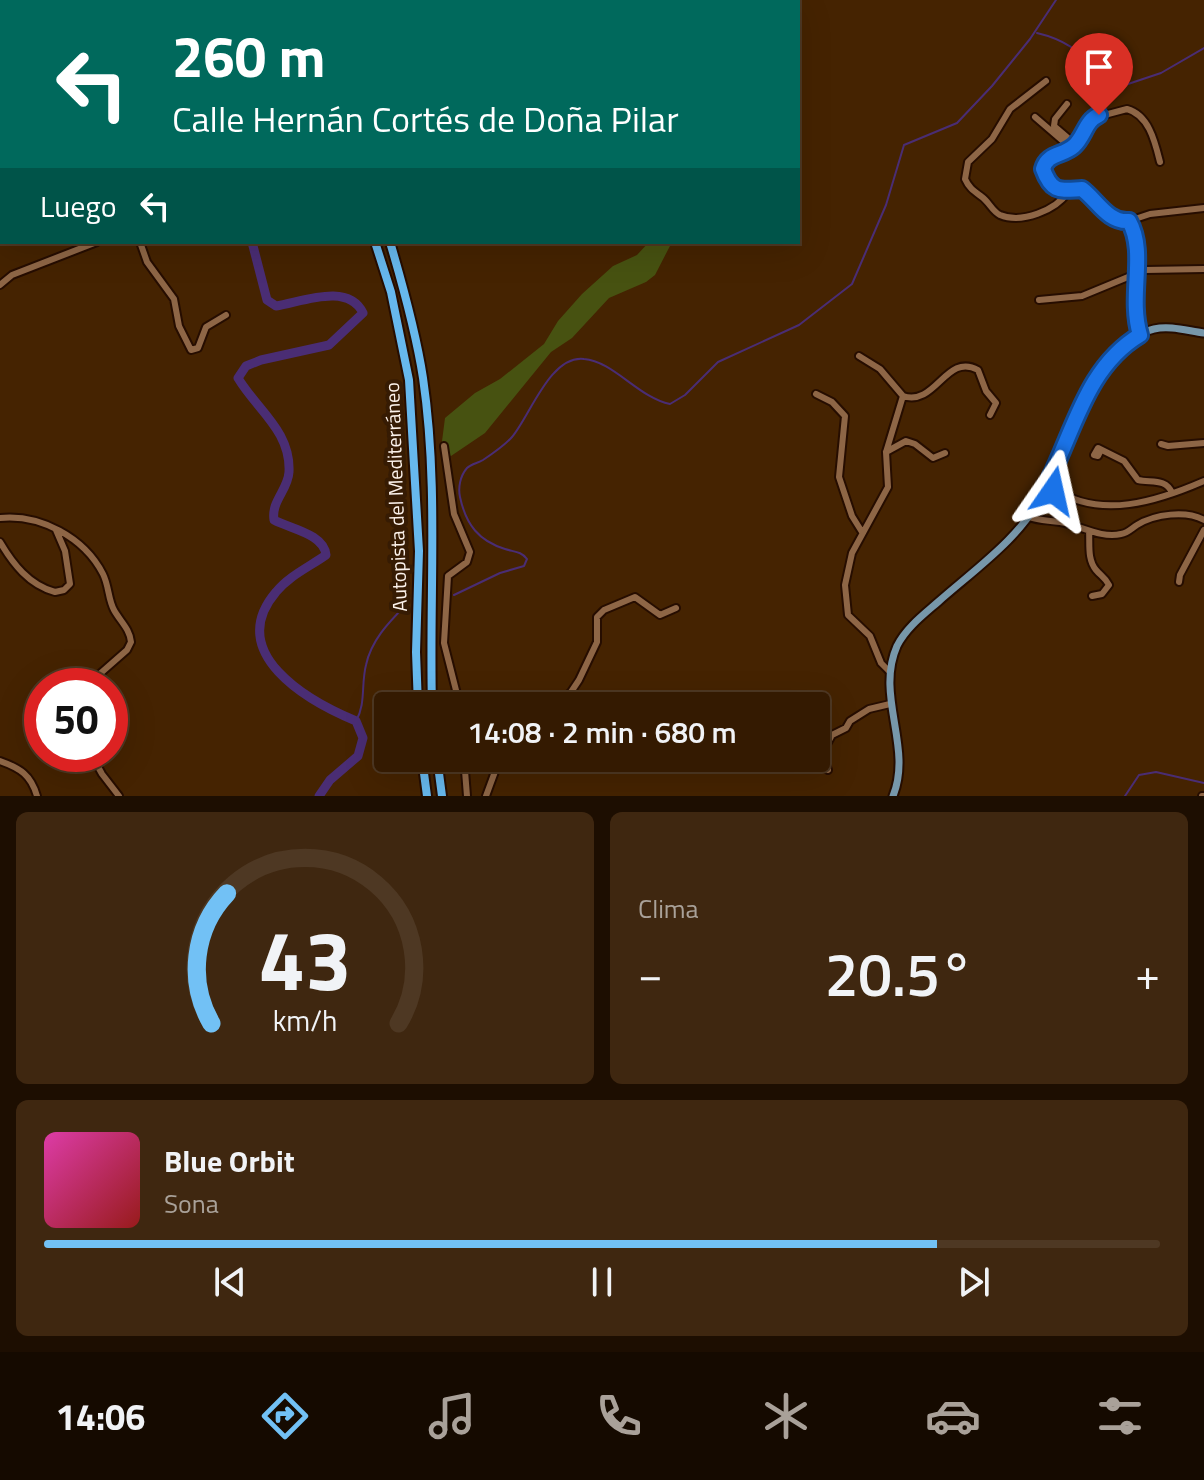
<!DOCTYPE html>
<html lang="es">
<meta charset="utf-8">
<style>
:root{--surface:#341a01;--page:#3f2710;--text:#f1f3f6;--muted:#a9a199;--line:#4e3823;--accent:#72c1f5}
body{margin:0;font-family:"Titillium Web",sans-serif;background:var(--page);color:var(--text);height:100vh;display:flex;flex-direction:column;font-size:30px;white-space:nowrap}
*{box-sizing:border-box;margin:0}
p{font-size:26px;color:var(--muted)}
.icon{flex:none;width:44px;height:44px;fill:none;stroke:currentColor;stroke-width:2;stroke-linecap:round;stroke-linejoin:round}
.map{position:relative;height:796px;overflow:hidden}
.drawer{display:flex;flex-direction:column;gap:16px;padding:16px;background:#1d0e01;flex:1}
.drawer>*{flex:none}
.hud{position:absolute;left:0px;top:0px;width:800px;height:244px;box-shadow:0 8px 32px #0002,0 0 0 2px var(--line);background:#00695c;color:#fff;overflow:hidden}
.speed{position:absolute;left:24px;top:668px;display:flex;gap:16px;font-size:40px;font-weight:700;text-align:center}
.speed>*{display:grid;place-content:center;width:104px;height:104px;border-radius:50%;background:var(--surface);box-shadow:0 8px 32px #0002,0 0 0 2px var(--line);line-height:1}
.speed .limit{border:12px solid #d22;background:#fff;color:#111}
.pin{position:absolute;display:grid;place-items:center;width:68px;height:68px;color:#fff;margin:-82px -34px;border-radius:50% 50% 50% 0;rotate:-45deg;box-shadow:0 0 8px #0007}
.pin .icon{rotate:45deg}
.me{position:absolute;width:88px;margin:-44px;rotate:11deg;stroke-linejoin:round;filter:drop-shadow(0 0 6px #0008)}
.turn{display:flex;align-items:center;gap:28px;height:168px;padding:0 40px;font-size:36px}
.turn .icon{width:104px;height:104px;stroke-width:2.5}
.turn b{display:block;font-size:56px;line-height:68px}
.then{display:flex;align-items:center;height:76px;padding:0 40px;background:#0003;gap:16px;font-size:30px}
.big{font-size:60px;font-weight:600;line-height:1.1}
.drawer .card{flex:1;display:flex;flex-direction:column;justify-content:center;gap:12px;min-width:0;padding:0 28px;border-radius:12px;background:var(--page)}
.drawer .dial{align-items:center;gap:0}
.dial svg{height:208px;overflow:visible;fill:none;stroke:var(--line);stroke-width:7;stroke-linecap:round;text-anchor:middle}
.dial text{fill:var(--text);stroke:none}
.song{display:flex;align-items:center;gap:24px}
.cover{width:96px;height:96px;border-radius:12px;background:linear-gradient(135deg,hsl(320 70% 55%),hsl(0 70% 35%))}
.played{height:8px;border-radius:4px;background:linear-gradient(90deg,var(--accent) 80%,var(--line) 80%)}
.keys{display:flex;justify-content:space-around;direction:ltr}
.heat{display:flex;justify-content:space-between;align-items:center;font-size:44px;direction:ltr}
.drawer .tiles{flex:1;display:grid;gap:16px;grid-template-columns:1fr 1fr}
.card:last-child{grid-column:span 2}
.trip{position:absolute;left:374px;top:692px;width:456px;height:80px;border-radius:8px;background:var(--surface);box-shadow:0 8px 32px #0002,0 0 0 2px var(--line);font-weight:600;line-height:80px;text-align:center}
.tab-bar{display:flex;height:128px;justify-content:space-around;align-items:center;background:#150a00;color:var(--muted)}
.tab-bar .icon{width:56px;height:56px}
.tab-bar .selected{color:var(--accent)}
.tab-bar b{font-size:36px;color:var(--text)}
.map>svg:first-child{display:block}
.green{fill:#475211}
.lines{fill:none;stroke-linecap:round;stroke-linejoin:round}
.stream{stroke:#4a2d74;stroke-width:2}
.river{stroke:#4a2d74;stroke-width:9}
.minor-casing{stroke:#260d00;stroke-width:10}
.major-casing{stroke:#260d00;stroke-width:11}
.highway-casing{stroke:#260d00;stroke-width:12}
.minor{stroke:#8e6646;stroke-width:6}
.major{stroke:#7797aa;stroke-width:7}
.highway{stroke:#67b8ed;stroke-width:8}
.route-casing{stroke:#114b97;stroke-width:20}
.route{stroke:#1a73e8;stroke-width:14}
.labels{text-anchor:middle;stroke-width:8;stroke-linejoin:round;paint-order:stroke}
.street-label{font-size:20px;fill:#fcf2eb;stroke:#361b03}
</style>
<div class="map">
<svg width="1204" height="796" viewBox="0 0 1204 796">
<rect width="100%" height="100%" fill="#452301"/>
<path class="green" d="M649 242H672L655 275 646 282 609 298 572 338 551 352 485 433 451 456 441 449 445 418 475 393 500 379 544 344 558 321 582 294 613 266 637 255Z"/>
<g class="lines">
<path class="stream" d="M40 2V0
M0 24H2
M1037 33C1079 43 1086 63 1119 87L1161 73 1204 48
M454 595 500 573 524 566 527 559C521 551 514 552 505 549 479 541 466 525 460 497 458 488 460 476 467 468 471 464 478 463 483 460 492 454 505 445 512 437 530 416 550 355 584 359 613 361 639 398 670 404L685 395 718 362 799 325 852 284 886 205 904 145 957 123 992 86 1030 39 1056 0
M356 721C366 704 361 684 366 665 371 641 388 623 405 606
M1125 796 1139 775 1156 772 1204 783"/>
<path class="river" d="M444 2V0
M252 242 267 300 276 306C302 302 348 282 363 313L329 345 261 360 246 366 238 378C257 410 291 431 289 472 288 490 271 501 274 520 291 529 324 534 326 555 309 567 289 576 276 592 224 653 308 701 356 721L363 738 358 756 330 780 319 796"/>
<g class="minor-casing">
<path id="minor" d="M148 2 149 0
M1046 81 1010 109 992 139 968 162 965 179C969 188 974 191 982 197 989 202 992 211 1000 215 1022 224 1056 210 1068 192
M1067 104 1055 119 1054 126 1075 144
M1035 117 1071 148
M1129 221C1108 223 1097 200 1082 189 1077 189 1073 191 1068 192 1053 193 1042 176 1044 163L1049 158 1073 147 1093 118 1127 109C1149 115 1155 142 1160 162
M140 242 147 262 174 299 179 326 191 350 198 348 206 327 226 315
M0 285 12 275 97 242
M1039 300 1082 296 1145 270 1204 269
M1140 335C1128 295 1148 252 1129 221L1150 214 1204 208
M859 356 880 369 903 396 886 452 888 487 852 553 845 585 848 615 870 636 881 663 890 672
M816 394 832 402 845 416 839 477 852 516 862 532
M903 396C936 407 946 352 978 370L986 391 996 403 990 415
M1161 444 1168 446 1204 443
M444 446 454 514 470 552 467 562 448 576 444 643 460 706
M1101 450 1098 456 1094 455 1098 448 1124 461 1138 480C1151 483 1166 478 1172 493
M886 452 906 441 915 444 933 458 945 453
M1055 489C1100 520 1158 501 1204 481
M1029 517C1040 521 1048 520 1060 522 1079 525 1101 539 1121 534 1128 533 1132 528 1137 525 1155 514 1186 510 1204 520
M0 518C40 514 84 537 103 574 109 586 108 599 114 610 120 621 130 629 131 642L127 650 86 686
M1089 531C1090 544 1087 559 1096 570 1101 576 1105 577 1109 585L1102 594 1092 596
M0 542C13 564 29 585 55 592L64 590 70 584 65 551 56 530
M1179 582 1180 575 1204 530
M554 706 571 692 579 680 597 642V617L604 610 635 597 660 615 676 608
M91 754 102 774 119 796
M464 758 467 796
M0 761C20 768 31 775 37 796
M828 770 822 753 832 735 846 728 850 721 869 709 890 704
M486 796 500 758
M1202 796H1204"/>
</g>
<g class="major-casing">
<path id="major" d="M1050 478C1075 429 1091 344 1154 329 1170 325 1188 331 1204 333
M1043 493H1051L1055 484 1050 478
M1043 493 1040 484 1045 478H1050
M893 796C913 747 875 696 897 646 906 628 923 615 938 602 974 570 1022 537 1043 493"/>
</g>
<g class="highway-casing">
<path id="highway" d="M226 0 228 2
M245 0 246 2
M375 242 391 292 409 380 419 551 416 652 418 706
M390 242C403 286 416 332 423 378 439 486 429 597 432 706
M422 758 427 796
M437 758 442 796"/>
</g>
<use href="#minor" class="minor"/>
<use href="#major" class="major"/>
<use href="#highway" class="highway"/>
</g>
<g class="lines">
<g class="route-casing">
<path id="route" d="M1053 491 1055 484 1050 478C1075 427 1088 366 1140 335 1128 295 1147 253 1129 221 1108 223 1097 200 1082 189 1061 190 1052 194 1043 169 1047 153 1063 156 1074 146 1085 136 1085 121 1099 115"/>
</g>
<use href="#route" class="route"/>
</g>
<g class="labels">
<g class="street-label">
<text transform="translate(396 497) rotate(-92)" y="7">Autopista del Mediterráneo</text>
</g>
</g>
</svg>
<div class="speed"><div class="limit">50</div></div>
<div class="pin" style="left:1099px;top:115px;background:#d93025"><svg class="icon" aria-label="arrive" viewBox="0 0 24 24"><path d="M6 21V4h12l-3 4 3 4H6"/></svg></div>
<svg class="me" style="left:1053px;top:491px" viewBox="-20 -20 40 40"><path d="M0-17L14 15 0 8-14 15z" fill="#1a73e8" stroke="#fff" stroke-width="4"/></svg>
<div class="trip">14:08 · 2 min · 680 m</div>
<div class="hud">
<div class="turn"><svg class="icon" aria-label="left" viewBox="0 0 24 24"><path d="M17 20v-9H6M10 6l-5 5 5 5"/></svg><div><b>260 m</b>Calle Hernán Cortés de Doña Pilar</div></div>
<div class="then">Luego<svg class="icon" aria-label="left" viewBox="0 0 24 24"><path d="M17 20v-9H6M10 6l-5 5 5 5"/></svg></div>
</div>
</div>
<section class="drawer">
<div class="tiles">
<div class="card dial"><svg viewBox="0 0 100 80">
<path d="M14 69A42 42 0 1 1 86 69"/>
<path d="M14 69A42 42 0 0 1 20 19" stroke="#72c1f5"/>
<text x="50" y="56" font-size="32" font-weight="700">43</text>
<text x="50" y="72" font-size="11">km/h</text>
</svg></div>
<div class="card"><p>Clima</p>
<div class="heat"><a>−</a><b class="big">20.5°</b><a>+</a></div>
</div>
<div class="card">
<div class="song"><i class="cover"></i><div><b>Blue Orbit</b><p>Sona</p></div></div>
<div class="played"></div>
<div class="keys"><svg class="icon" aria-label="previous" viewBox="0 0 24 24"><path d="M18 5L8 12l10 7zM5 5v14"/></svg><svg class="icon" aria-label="pause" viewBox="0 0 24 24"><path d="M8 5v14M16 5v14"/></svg><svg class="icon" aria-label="next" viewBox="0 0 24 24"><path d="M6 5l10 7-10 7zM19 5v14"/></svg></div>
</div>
</div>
</section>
<nav class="tab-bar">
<b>14:06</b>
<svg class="icon selected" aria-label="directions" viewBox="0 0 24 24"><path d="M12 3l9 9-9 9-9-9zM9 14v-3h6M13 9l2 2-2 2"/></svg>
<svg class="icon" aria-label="music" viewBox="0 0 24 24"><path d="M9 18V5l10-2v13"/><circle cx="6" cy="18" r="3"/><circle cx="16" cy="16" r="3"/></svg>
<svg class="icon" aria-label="phone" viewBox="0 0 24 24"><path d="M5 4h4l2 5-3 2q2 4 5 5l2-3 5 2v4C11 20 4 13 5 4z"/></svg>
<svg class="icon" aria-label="climate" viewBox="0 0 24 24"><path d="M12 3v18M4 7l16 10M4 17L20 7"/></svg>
<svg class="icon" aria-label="car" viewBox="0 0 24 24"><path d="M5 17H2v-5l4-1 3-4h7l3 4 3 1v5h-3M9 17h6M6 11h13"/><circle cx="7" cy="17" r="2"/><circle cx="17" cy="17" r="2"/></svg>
<svg class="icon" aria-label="filters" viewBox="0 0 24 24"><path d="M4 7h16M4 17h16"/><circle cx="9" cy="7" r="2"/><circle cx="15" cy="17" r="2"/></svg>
</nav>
